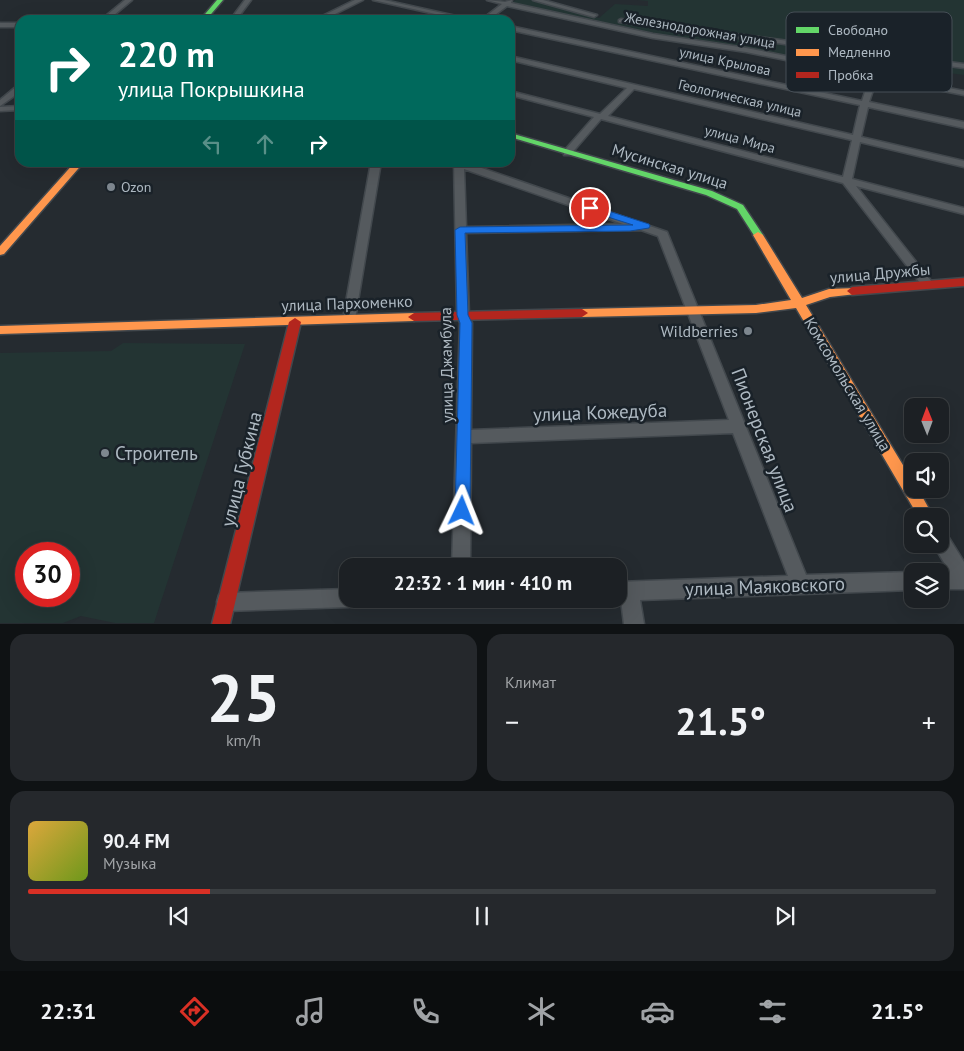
<!DOCTYPE html>
<html lang="ru">
<meta charset="utf-8">
<style>
:root{--surface:#1c2024;--page:#25282c;--text:#f1f3f6;--muted:#a0a3a6;--line:#3a3e41;--accent:#d93025}
body{margin:0;font-family:"PT Sans",sans-serif;background:var(--page);color:var(--text);height:100vh;display:flex;flex-direction:column;font-size:19px;white-space:nowrap}
*{box-sizing:border-box;margin:0}
p{font-size:16px;color:var(--muted)}
.icon{flex:none;width:28px;height:28px;fill:none;stroke:currentColor;stroke-width:2;stroke-linecap:round;stroke-linejoin:round}
.map{position:relative;height:624px;overflow:hidden}
.side{display:flex;flex-direction:column;gap:10px;padding:10px;background:#0f1214;flex:1}
.side>*{flex:none}
.guide{position:absolute;left:15px;top:15px;width:500px;height:152px;border-radius:15px;box-shadow:0 5px 20px #0002,0 0 0 1px var(--line);background:#00695c;color:#fff;overflow:hidden}
.needle{width:32px;rotate:359deg}
.tools{position:absolute;left:904px;top:398px;display:grid;gap:10px}
.tools a{display:grid;place-items:center;width:45px;height:45px;border-radius:10px;background:var(--surface);box-shadow:0 5px 20px #0002,0 0 0 1px var(--line);font-size:25px}
.speed{position:absolute;left:15px;top:542px;display:flex;gap:10px;font-size:25px;font-weight:700;text-align:center}
.speed>*{display:grid;place-content:center;width:65px;height:65px;border-radius:50%;background:var(--surface);box-shadow:0 5px 20px #0002,0 0 0 1px var(--line);line-height:1}
.speed .limit{border:8px solid #d22;background:#fff;color:#111}
.pin{position:absolute;display:grid;place-items:center;width:42px;height:42px;color:#fff;margin:-21px;border:2px solid #fff;border-radius:50%;box-shadow:0 1px 5px #0007}
.me{position:absolute;width:55px;margin:-28px;rotate:2deg;stroke-linejoin:round;filter:drop-shadow(0 0 4px #0008)}
.turn{display:flex;align-items:center;gap:18px;height:105px;padding:0 20px;font-size:22px}
.turn .icon{width:65px;height:65px;stroke-width:2.5}
.turn b{display:block;font-size:35px;line-height:42px}
.lanes{display:flex;align-items:center;height:48px;padding:0 20px;background:#0003;justify-content:center;gap:25px;direction:ltr}
.lanes .off{opacity:.35}
.big{font-size:38px;font-weight:700;line-height:1.1}
.side .widget{flex:1;display:flex;flex-direction:column;justify-content:center;gap:8px;min-width:0;padding:0 18px;border-radius:15px;background:var(--page)}
.side .dial{align-items:center;gap:0}
.dial b{font-size:65px;line-height:1}
.song{display:flex;align-items:center;gap:15px}
.cover{width:60px;height:60px;border-radius:8px;background:linear-gradient(135deg,hsl(40 70% 55%),hsl(80 70% 35%))}
.played{height:5px;border-radius:2px;background:linear-gradient(90deg,var(--accent) 20%,var(--line) 20%)}
.keys{display:flex;justify-content:space-around;direction:ltr}
.heat{display:flex;justify-content:space-between;align-items:center;font-size:28px;direction:ltr}
.side .tiles{flex:1;display:grid;gap:10px;grid-template-columns:1fr 1fr}
.widget:last-child{grid-column:span 2}
.trip{position:absolute;left:339px;top:558px;width:288px;height:50px;border-radius:15px;background:var(--surface);box-shadow:0 5px 20px #0002,0 0 0 1px var(--line);font-weight:700;line-height:50px;text-align:center}
.tabs{display:flex;height:80px;justify-content:space-around;align-items:center;background:#0b0d0e;color:var(--muted)}
.tabs .icon{width:35px;height:35px}
.tabs .on{color:var(--accent)}
.tabs b{font-size:22px;color:var(--text)}
.map>svg:first-child{display:block}
.green{fill:#233433;fill-rule:evenodd}
.lines{fill:none;stroke-linecap:round;stroke-linejoin:round}
.street-casing{stroke:#42484d;stroke-width:3}
.fast-casing{stroke:#42484d;stroke-width:3}
.slow-casing{stroke:#42484d;stroke-width:3}
.jam-casing{stroke:#42484d;stroke-width:3}
.street{fill:#555a5e;fill-rule:evenodd}
.fast{fill:#63d668;fill-rule:evenodd}
.slow{fill:#ff974d;fill-rule:evenodd}
.jam{fill:#b3261e;fill-rule:evenodd}
.route{fill:#1a73e8;stroke:#114b97}
.poi-dot{fill:#7e878f;stroke:#1a2229;stroke-width:2}
.labels{text-anchor:middle;stroke-width:5;stroke-linejoin:round;paint-order:stroke}
.far-street-label{font-size:14px;fill:#aeb9c2;stroke:#1a2229}
.far-poi-label{font-size:14px;fill:#aeb9c2;stroke:#1a2229;text-anchor:start}
.street-label{font-size:16px;fill:#aeb9c2;stroke:#1a2229}
.poi-label{font-size:16px;fill:#aeb9c2;stroke:#1a2229;text-anchor:end}
.near-street-label{font-size:19px;fill:#aeb9c2;stroke:#1a2229}
.near-poi-label{font-size:19px;fill:#aeb9c2;stroke:#1a2229;text-anchor:start}
.key{fill:#1a2229;stroke:#464f57;stroke-width:1}
.key-label{font-size:14px;fill:#aeb9c2}
</style>
<div class="map">
<svg width="964" height="624" viewBox="0 0 964 624">
<rect width="100%" height="100%" fill="#252b30"/>
<path class="green" d="M516 0H537L535 1 599 18 615 4 648 6V1L637 0H964V75L809 55V61L667 37 510 3Z
M123 343 245 344 154 623H115L81 616 63 623H0V353L111 351ZM26 554H69V596H26Z"/>
<g class="lines">
<g class="street-casing">
<path id="street" d="M125 0H132L108 20H101Z
M245 0H251L236 20H230Z
M355 0H363L333 15 351 20 328 17 322 20H314Z
M373 0H384L474 20H462Z
M487 0 505 2 512 0 511 3 653 34 746 48 964 91V95L877 78 869 102 964 122V128L868 107 861 137 964 161V167L860 142 852 179 964 208V214L856 186 932 282 934 285 932 288H924L843 183 601 119 570 155H564V151L594 117 510 95V91L600 114 627 88 510 60V56L853 135 860 105 510 30V26L862 101 870 77 746 52 653 38 507 6 488 20H481L502 4ZM634 89 852 140 843 177 608 116Z
M533 0H543L597 15 594 17Z
M621 19 964 64V68L619 22V20Z
M0 23H20V27H0Z
M17 86H20V92L0 106V100Z
M20 106V110L0 111V107Z
M371 162H381L355 319 353 322H345L343 319Z
M454 162H464L667 232 806 575 912 572V590L640 600 644 624H624L621 600 614 599H618V582L788 576 733 433 471 443 470 566H452L460 323 457 315ZM464 169 623 224 466 227ZM641 230 658 236 729 420 471 430 472 323 469 315 466 233Z
M940 530 946 533 964 562V589H940L939 571H949L933 544H940Z
M348 589V599H357L355 605 348 607 226 611 219 609 217 602 219 595 226 593Z"/>
</g>
<g class="fast-casing">
<path id="fast" d="M217 0H223L206 20H200Z
M510 133 712 191 743 205 763 235 758 238 755 237 737 209 706 195 510 137Z"/>
</g>
<g class="slow-casing">
<path id="slow" d="M75 162H84L4 254 0 255V246Z
M758 232 763 235 802 298 829 289 856 288 857 291 856 294 830 297 806 305 912 480V489H918L933 516H918L796 308 756 313 582 317 576 313 582 309 756 305 791 300 753 235Z
M414 313 420 317 414 321 0 334V326Z"/>
</g>
<g class="jam-casing">
<path id="jam" d="M964 278V286L852 295 847 291 852 287Z
M582 309 588 313 582 317 414 321 408 317 414 313Z
M295 318 301 322 230 624H212L289 322Z"/>
</g>
<use href="#street" class="street"/>
<use href="#fast" class="fast"/>
<use href="#slow" class="slow"/>
<use href="#jam" class="jam"/>
</g>
<path class="route" d="M590 205 649 224 650 226 649 228 630 231 465 233 468 315 472 323 470 511 468 516 462 518 457 516 455 511 460 323 457 315 455 230 460 227 633 225 586 210V206Z"/>
<g class="poi-dot">
<circle cx="111" cy="187" r="5"/>
<circle cx="748" cy="331" r="5"/>
<circle cx="105" cy="453" r="5"/>
</g>
<g class="labels">
<g class="far-street-label">
<text transform="translate(700 30) rotate(10)" y="5">Железнодорожная улица</text>
<text transform="translate(725 61) rotate(12)" y="5">улица Крылова</text>
<text transform="translate(740 98) rotate(13)" y="5">Геологическая улица</text>
<text transform="translate(740 139) rotate(15)" y="5">улица Мира</text>
</g>
<g class="far-poi-label">
<text x="121" y="192">Ozon</text>
</g>
<g class="street-label">
<text transform="translate(670 166) rotate(17)" y="6">Мусинская улица</text>
<text transform="translate(880 273) rotate(-5)" y="6">улица Дружбы</text>
<text transform="translate(347 303) rotate(-2)" y="6">улица Пархоменко</text>
<text transform="translate(446 365) rotate(-91)" y="6">улица Джамбула</text>
<text transform="translate(848 384) rotate(59)" y="6">Комсомольская улица</text>
</g>
<g class="poi-label">
<text x="738" y="337">Wildberries</text>
</g>
<g class="near-street-label">
<text transform="translate(600 412) rotate(-2)" y="7">улица Кожедуба</text>
<text transform="translate(765 440) rotate(69)" y="7">Пионерская улица</text>
<text transform="translate(241 469) rotate(-76)" y="7">улица Губкина</text>
<text transform="translate(765 586) rotate(-2)" y="7">улица Маяковского</text>
</g>
<g class="near-poi-label">
<text x="115" y="460">Строитель</text>
</g>
</g>
<rect x="786" y="12" width="166" height="80" rx="8" class="key"/>
<rect x="796" y="27" width="23" height="6" fill="#63d668"/>
<rect x="796" y="49" width="23" height="7" fill="#ff974d"/>
<rect x="796" y="72" width="23" height="6" fill="#b3261e"/>
<g class="key-label">
<text x="828" y="35">Свободно</text>
<text x="828" y="57">Медленно</text>
<text x="828" y="80">Пробка</text>
</g>
</svg>
<div class="tools">
<a><svg class="needle" viewBox="-14 -14 28 28"><path d="M0-13l5 13h-10z" fill="#e53935"/><path d="M0 13l5-13h-10z" fill="#a0a3a6"/></svg></a>
<a><svg class="icon" aria-label="sound" viewBox="0 0 24 24"><path d="M4 9h4l5-4v14l-5-4H4zM17 9q2 3 0 6"/></svg></a>
<a><svg class="icon" aria-label="search" viewBox="0 0 24 24"><circle cx="10" cy="10" r="6"/><path d="M15 15l6 6"/></svg></a>
<a><svg class="icon" aria-label="layers" viewBox="0 0 24 24"><path d="M12 4l9 5-9 5-9-5zM3 14l9 5 9-5"/></svg></a>
</div>
<div class="speed"><div class="limit">30</div></div>
<div class="pin" style="left:590px;top:208px;background:#d93025"><svg class="icon" aria-label="arrive" viewBox="0 0 24 24"><path d="M6 21V4h12l-3 4 3 4H6"/></svg></div>
<svg class="me" style="left:462px;top:511px" viewBox="-20 -20 40 40"><path d="M0-17L14 15 0 8-14 15z" fill="#1a73e8" stroke="#fff" stroke-width="4"/></svg>
<div class="trip">22:32 · 1 мин · 410 m</div>
<div class="guide">
<div class="turn"><svg class="icon" aria-label="right" viewBox="0 0 24 24"><path d="M7 20v-9h11M14 6l5 5-5 5"/></svg><div><b>220 m</b>улица Покрышкина</div></div>
<div class="lanes"><svg class="icon off" aria-label="left" viewBox="0 0 24 24"><path d="M17 20v-9H6M10 6l-5 5 5 5"/></svg><svg class="icon off" aria-label="ahead" viewBox="0 0 24 24"><path d="M12 20V5M6 11l6-6 6 6"/></svg><svg class="icon" aria-label="right" viewBox="0 0 24 24"><path d="M7 20v-9h11M14 6l5 5-5 5"/></svg></div>
</div>
</div>
<section class="side">
<div class="tiles">
<div class="widget dial"><b>25</b><p>km/h</p></div>
<div class="widget"><p>Климат</p>
<div class="heat"><a>−</a><b class="big">21.5°</b><a>+</a></div>
</div>
<div class="widget">
<div class="song"><i class="cover"></i><div><b>90.4 FM</b><p>Музыка</p></div></div>
<div class="played"></div>
<div class="keys"><svg class="icon" aria-label="previous" viewBox="0 0 24 24"><path d="M18 5L8 12l10 7zM5 5v14"/></svg><svg class="icon" aria-label="pause" viewBox="0 0 24 24"><path d="M8 5v14M16 5v14"/></svg><svg class="icon" aria-label="next" viewBox="0 0 24 24"><path d="M6 5l10 7-10 7zM19 5v14"/></svg></div>
</div>
</div>
</section>
<nav class="tabs">
<b>22:31</b>
<svg class="icon on" aria-label="directions" viewBox="0 0 24 24"><path d="M12 3l9 9-9 9-9-9zM9 14v-3h6M13 9l2 2-2 2"/></svg>
<svg class="icon" aria-label="music" viewBox="0 0 24 24"><path d="M9 18V5l10-2v13"/><circle cx="6" cy="18" r="3"/><circle cx="16" cy="16" r="3"/></svg>
<svg class="icon" aria-label="phone" viewBox="0 0 24 24"><path d="M5 4h4l2 5-3 2q2 4 5 5l2-3 5 2v4C11 20 4 13 5 4z"/></svg>
<svg class="icon" aria-label="climate" viewBox="0 0 24 24"><path d="M12 3v18M4 7l16 10M4 17L20 7"/></svg>
<svg class="icon" aria-label="car" viewBox="0 0 24 24"><path d="M5 17H2v-5l4-1 3-4h7l3 4 3 1v5h-3M9 17h6M6 11h13"/><circle cx="7" cy="17" r="2"/><circle cx="17" cy="17" r="2"/></svg>
<svg class="icon" aria-label="filters" viewBox="0 0 24 24"><path d="M4 7h16M4 17h16"/><circle cx="9" cy="7" r="2"/><circle cx="15" cy="17" r="2"/></svg>
<b>21.5°</b>
</nav>
